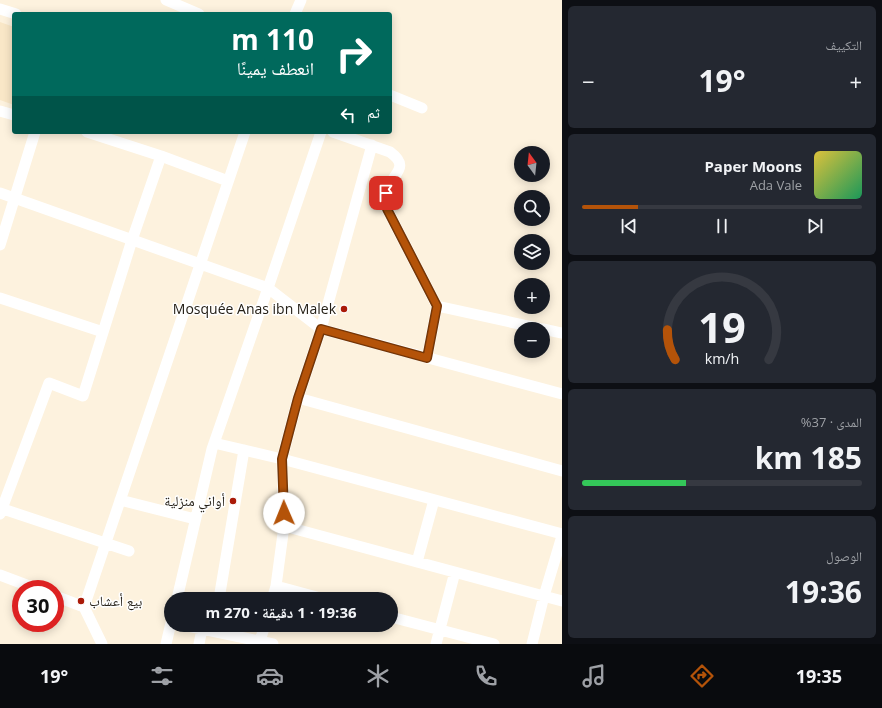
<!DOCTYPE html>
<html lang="ar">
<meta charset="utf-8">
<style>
:root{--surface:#171b24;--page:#242831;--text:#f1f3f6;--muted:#9ea1a6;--line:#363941;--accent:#b45309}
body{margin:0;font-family:"Open Sans","Noto Naskh Arabic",sans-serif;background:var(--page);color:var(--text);direction:rtl;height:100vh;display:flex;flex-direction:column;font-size:15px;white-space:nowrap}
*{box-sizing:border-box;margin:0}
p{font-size:13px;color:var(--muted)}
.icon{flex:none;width:22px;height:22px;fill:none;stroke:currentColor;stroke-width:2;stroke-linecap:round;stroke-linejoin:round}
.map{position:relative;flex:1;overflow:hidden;direction:ltr}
.drawer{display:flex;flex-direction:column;gap:6px;padding:6px;background:#0d0f14;width:320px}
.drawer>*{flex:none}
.banner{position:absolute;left:12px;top:12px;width:380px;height:122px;border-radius:4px;box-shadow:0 2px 10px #0003;direction:rtl;background:#00695c;color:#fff;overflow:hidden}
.needle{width:26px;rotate:345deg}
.fabs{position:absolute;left:514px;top:146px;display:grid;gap:8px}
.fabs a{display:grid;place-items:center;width:36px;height:36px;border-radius:50%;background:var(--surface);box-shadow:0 2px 10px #0003;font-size:20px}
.speed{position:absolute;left:12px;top:580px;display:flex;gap:8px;font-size:20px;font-weight:700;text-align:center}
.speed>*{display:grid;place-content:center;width:52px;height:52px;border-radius:50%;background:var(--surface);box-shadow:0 2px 10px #0003;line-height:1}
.speed .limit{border:6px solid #d22;background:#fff;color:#111}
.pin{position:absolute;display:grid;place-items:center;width:34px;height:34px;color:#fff;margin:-17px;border-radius:8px;box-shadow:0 2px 6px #0006}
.me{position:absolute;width:44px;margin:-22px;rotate:359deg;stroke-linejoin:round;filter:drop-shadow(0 0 3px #0008)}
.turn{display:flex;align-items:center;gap:14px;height:84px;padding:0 12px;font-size:18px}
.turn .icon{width:52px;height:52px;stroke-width:2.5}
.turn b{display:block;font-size:28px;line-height:34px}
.then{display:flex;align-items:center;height:38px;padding:0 12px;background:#0003;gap:8px;font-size:15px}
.big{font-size:30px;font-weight:700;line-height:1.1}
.drawer .card{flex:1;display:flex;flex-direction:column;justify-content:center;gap:6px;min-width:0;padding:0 14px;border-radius:6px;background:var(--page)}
.drawer .dial{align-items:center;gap:0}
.dial svg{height:104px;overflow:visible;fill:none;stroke:var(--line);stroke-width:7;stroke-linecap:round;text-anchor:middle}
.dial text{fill:var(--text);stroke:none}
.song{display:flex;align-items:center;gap:12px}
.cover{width:48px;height:48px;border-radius:6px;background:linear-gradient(135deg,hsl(50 70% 55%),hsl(150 70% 35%))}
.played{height:4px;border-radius:2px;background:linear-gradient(90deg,var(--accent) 20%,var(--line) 20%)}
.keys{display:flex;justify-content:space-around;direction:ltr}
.heat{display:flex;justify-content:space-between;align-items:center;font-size:22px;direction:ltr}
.charge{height:6px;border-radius:3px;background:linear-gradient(90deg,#34c759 37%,var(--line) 0)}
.trip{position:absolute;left:164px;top:592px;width:234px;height:40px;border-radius:20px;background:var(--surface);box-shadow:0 2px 10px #0003;font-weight:700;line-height:40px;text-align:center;direction:rtl}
.tab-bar{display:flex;height:64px;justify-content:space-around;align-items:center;background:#090b0e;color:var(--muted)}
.tab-bar .icon{width:28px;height:28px}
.tab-bar .active{color:var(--accent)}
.tab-bar b{font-size:18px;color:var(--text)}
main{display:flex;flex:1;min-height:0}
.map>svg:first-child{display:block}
.built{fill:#f9e7c7}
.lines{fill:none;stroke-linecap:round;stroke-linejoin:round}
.minor{stroke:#fff;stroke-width:11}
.route-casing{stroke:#753606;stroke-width:10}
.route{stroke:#b45309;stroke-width:7}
.poi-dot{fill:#aa1a08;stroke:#fff;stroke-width:1.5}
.labels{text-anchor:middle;stroke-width:3;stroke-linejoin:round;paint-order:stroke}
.poi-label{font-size:14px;fill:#252017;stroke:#fff;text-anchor:end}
</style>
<main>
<section class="drawer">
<div class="card"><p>التكييف</p>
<div class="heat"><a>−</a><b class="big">19°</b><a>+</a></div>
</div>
<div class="card">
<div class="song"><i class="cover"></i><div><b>Paper Moons</b><p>Ada Vale</p></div></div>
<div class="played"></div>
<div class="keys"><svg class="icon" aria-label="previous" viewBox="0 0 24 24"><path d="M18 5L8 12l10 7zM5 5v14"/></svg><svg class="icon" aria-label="pause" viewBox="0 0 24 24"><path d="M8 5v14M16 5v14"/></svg><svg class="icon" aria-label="next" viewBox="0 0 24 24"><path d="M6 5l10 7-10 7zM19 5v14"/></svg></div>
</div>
<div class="card dial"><svg viewBox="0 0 100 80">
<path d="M14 69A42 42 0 1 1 86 69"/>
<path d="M14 69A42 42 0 0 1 8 46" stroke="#b45309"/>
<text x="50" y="56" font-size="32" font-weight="700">19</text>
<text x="50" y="72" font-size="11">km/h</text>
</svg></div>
<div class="card"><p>المدى · 37%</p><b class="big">185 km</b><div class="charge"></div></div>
<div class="card"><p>الوصول</p><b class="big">19:36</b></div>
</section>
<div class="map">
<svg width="562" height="644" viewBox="0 0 562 644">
<rect width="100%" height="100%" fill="#fdf2de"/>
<path class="built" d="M0 22 14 27V105L0 100Z"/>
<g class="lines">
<path class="minor" d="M166 0 199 14
M0 9 16 14
M295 14 301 0
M390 95 422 108
M0 111 14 115
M87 132 161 156 228 181
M333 132 390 152C409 166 396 172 388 187 385 194 386 201 387 209L437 306 542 329
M0 193 268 288 321 329 562 394
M0 245 35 132
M0 298 103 332
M543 329 562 333
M427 358 437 306
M298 398 562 471
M214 443 282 459 562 534
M120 500 195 519
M0 508 129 551
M0 514 49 383 83 396 132 240 161 156
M284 526 562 601
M417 562 434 500
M0 575 37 589
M276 586 324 599
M55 596 84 607 102 644
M177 599 212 449 268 288 321 132
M219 599 244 450
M272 599 276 586 284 526 282 459 298 398 321 329 372 145
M84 607 245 132
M391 617 494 644
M183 625 273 644
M166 644 171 623
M199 644 202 629
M259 644 265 625
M436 644 455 572
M532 644 544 596 562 536"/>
</g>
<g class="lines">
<g class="route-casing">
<path id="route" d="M284 513 282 459 298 398 321 329 427 358 437 306 387 209 386 201V193"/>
</g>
<use href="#route" class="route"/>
</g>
<g class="poi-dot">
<circle cx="344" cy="309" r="4"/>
<circle cx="233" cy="501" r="4"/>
<circle cx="81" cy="601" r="4"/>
</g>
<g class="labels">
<g class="poi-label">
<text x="336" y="314">Mosquée Anas ibn Malek</text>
<text x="225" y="506">أواني منزلية</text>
<text x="89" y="606" text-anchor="start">بيع أعشاب</text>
</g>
</g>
</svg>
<div class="fabs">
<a><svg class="needle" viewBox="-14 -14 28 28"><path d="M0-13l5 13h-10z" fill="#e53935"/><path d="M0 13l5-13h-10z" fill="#9ea1a6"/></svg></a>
<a><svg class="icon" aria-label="search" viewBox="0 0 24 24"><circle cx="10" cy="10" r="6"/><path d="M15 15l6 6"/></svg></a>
<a><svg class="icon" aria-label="layers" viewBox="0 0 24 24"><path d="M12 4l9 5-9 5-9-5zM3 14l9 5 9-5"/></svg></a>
<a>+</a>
<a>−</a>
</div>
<div class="speed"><div class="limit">30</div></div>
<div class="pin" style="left:386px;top:193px;background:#d93025"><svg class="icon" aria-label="arrive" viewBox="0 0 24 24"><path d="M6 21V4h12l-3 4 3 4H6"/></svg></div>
<svg class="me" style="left:284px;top:513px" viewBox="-20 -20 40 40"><circle r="19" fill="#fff"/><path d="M0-13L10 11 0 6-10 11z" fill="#b45309"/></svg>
<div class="trip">19:36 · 1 دقيقة · 270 m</div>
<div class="banner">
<div class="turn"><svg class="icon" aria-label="right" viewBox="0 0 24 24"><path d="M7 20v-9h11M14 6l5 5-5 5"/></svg><div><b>110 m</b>انعطف يمينًا</div></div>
<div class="then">ثم<svg class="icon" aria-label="left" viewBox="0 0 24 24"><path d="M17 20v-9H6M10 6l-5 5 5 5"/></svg></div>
</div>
</div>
</main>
<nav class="tab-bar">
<b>19:35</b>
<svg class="icon active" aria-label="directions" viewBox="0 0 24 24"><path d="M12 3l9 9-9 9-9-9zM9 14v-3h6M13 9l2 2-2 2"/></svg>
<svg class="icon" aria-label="music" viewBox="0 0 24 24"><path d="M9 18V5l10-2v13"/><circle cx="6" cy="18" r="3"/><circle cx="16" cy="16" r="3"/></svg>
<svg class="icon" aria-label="phone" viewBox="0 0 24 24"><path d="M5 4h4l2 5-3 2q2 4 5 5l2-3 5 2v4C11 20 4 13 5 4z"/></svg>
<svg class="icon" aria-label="climate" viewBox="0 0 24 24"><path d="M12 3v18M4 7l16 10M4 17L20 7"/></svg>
<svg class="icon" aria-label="car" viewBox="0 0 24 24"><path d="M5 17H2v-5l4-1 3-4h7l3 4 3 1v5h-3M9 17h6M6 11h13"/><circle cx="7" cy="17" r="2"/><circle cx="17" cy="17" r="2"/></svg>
<svg class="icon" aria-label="filters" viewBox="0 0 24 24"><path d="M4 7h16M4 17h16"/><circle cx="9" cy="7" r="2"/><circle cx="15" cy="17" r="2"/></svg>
<b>19°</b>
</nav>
